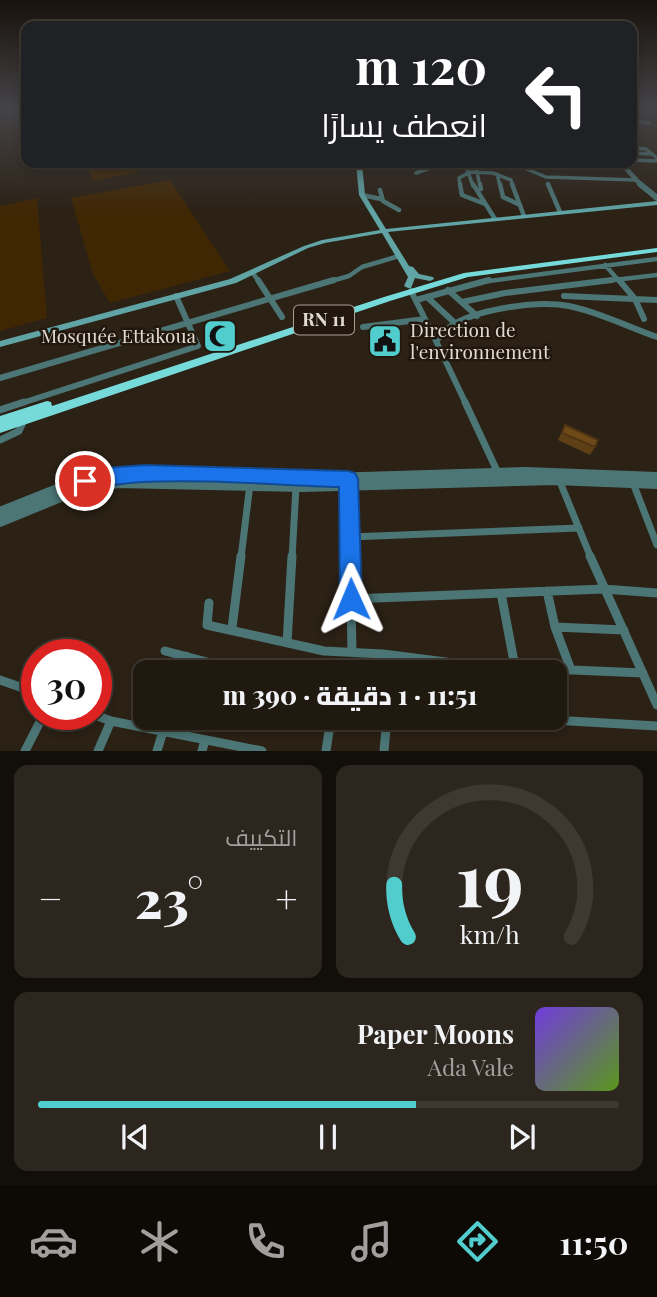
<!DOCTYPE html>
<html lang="ar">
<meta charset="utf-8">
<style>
:root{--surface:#201910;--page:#2d261e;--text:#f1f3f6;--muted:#a2a09f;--line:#3d3830;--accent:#52cdce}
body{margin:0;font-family:"Playfair Display",Cairo,serif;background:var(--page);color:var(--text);direction:rtl;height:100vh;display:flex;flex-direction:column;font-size:26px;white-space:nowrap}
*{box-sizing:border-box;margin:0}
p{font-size:23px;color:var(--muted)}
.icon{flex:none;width:38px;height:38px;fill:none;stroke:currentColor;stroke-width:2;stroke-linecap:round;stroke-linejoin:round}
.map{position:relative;height:751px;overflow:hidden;direction:ltr}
.side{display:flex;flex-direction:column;gap:14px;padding:14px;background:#120e09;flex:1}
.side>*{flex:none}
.hud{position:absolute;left:21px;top:21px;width:616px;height:147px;border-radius:14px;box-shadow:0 4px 10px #0003,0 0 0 2px var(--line);direction:rtl;background:#202124;color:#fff;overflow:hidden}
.speed{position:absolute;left:21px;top:639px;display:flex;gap:14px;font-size:35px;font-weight:700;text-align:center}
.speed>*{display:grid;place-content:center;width:91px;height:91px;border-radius:50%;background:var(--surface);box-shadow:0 4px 10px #0003,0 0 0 2px var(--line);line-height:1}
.speed .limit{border:10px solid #d22;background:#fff;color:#111}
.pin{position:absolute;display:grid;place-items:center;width:60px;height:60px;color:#fff;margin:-30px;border:4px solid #fff;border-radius:50%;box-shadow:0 2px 7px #0007}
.me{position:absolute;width:77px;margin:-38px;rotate:359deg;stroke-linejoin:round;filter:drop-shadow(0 0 5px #0008)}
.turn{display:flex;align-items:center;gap:24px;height:147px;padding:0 35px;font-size:32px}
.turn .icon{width:91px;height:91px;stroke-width:2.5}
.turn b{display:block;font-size:49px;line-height:60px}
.big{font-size:52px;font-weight:800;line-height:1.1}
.side .widget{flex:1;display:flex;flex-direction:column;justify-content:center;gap:10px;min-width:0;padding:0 24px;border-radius:14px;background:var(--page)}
.side .dial{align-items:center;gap:0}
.dial svg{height:182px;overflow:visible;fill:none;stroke:var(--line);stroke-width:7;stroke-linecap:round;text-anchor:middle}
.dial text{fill:var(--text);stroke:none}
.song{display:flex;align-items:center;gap:21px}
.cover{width:84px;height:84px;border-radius:10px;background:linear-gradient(135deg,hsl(260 70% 55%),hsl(90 70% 35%))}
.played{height:7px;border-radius:4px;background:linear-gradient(90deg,var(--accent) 65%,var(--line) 65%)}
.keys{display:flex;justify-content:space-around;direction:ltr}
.heat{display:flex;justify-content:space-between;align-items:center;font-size:38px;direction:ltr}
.side .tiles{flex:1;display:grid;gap:14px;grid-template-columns:1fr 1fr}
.widget:last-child{grid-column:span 2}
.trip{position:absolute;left:133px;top:660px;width:434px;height:70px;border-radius:14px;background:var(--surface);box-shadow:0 4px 10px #0003,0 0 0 2px var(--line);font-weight:800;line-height:70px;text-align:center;direction:rtl}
.tab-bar{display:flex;height:112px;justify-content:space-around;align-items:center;background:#0d0a06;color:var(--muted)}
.tab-bar .icon{width:49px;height:49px}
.tab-bar .current{color:var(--accent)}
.tab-bar b{font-size:32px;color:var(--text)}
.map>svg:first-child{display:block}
.green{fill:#402704}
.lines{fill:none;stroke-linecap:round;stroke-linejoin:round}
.minor-far4{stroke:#4c7575;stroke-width:3.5}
.minor-far3{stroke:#4c7575;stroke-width:4.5}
.minor-far2{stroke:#4c7575;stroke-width:6}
.minor-far1{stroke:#4c7575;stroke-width:7}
.minor{stroke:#4c7575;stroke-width:9}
.tertiary-far2{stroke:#4c7575;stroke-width:4.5}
.tertiary-far1{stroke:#4c7575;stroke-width:6}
.tertiary{stroke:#4c7575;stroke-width:10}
.secondary{fill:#60a4a5;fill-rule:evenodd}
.trunk{fill:#76dada;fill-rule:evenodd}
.tram{stroke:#81786e;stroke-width:2}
.wall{fill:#5f4016}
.building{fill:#6f4a19;stroke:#4e3412;stroke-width:2}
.route{fill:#1a73e8;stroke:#114b97;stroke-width:2}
.labels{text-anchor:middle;stroke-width:5;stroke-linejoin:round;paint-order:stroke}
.shield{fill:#21170c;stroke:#a7a097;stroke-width:2}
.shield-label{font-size:18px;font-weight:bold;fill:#e1dad2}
.poi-label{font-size:19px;fill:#e1dad2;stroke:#21170c;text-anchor:start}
</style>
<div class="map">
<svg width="657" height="751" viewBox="0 0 657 751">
<rect width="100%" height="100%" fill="#2b2115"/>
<path class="green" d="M121 163H136L140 172 93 181 88 169Z
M170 180 230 271 110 303 93 274 71 198Z
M37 198 47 318 0 331V206Z"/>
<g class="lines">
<path class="minor-far4" d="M632 121 649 123
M632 148 646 149 657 158
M632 153 651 154
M632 160 657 161
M465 163 473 186
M475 163 480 186
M512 163 546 177 636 180
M467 172 493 173 511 180 513 186
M416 173 433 167 435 163
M497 174 500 186
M460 186 459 178 468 173"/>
<path class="minor-far3" d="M460 184 462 195 485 204
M473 184 495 219
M480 184 481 189
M500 184 503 197 520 205
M512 184 524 216
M548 184 560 212
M380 190 383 201 399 210
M362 195 381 199
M605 265 620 282
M253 273 259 282
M328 282 349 276 362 267 399 256
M482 282 657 259
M597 282 657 275"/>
<path class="minor-far2" d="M258 280 282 317
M619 280 635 299 644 319
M448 290 477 316
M411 291 436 341C440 337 443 332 447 329 472 309 538 300 569 306 599 312 628 327 657 337
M564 296 657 300
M427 297 457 325
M416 300 489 280
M462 302 505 293 612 280
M363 327 425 319
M436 341 466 404
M0 378 334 280
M19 404 198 346 176 296"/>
<path class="minor-far1" d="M465 402 498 473
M0 410 24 402
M0 440 19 431 24 420
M558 477 591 558
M348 482 350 558
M633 483 657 545
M350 537 579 528
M241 558 250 484
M292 558 296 487"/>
<path class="minor" d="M350 556 352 652
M590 556 657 705
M547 591 555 627 571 670
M501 593 515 667
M351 599 604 589 657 593
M209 603 207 625 324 651 383 654 477 666 643 673
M555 627 624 630
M232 628 241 556
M287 643 292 556
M165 651 245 672
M181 672 186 656
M0 680 37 693
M92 714 111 721 262 751
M517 718 657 726
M25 751 44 714
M98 751 111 721
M157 751 167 718
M202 751 205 740
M326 751 331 718
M384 751 387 718"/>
<path class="tertiary-far2" d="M621 163 642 186"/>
<path class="tertiary-far1" d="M640 184 657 198"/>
<path class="tertiary" d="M0 512 70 484 120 474 296 479 526 472 657 477
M0 522 68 494 117 483 303 487 554 480 657 484"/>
<path class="secondary" d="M356 163H362L365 195 386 229 657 201V205L388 232 409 266 413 267 419 274 433 277 434 279 430 281 415 278 411 288H408L404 286 408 277 382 233 325 243 308 248 236 283 0 347V341L230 279 304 246 322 240 380 230 359 195Z"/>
<path class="trunk" d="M657 248V252L468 277 390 301 0 433V416L47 401 51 402 52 406 384 297 464 273Z"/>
<path class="tram" d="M0 109 4 108"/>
</g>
<path class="wall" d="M375 330 396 336 395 344 377 346 375 338Z
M565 425 595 447 590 455 558 440Z"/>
<path class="building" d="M393 328 396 336 378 338 375 330Z
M565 425 598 440 595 447 562 433Z"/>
<linearGradient id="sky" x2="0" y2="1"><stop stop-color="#18120c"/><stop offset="0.51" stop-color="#444346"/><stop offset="1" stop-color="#444346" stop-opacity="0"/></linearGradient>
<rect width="657" height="213" fill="url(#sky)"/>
<path class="route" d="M145 465 348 471 355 473 358 479 362 599 359 607 351 610 343 607 340 599 339 487C274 485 207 479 142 482 128 482 88 490 78 487L75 481 78 475 103 468Z"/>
<defs>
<g id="mosque-square" transform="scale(1.75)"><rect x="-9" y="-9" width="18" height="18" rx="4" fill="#52cdce" stroke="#21170c"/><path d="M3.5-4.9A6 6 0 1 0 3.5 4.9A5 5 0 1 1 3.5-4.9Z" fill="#111"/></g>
<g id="civic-square" transform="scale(1.75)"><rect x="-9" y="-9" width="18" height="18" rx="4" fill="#52cdce" stroke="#21170c"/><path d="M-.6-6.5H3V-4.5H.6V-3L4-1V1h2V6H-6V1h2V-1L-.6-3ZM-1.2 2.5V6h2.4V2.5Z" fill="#111"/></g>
</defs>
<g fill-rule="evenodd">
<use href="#mosque-square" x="220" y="336"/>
<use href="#civic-square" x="385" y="341"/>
</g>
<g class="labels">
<rect class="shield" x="294" y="305.5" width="60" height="29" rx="5"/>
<g class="shield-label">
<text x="324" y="326">RN 11</text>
</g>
<g class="poi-label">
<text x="410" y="337">Direction de<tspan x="410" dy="22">l'environnement</tspan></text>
<text x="196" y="343" text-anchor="end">Mosquée Ettakoua</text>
</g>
</g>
</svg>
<div class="speed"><div class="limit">30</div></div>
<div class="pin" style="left:85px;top:481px;background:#d93025"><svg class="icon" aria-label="arrive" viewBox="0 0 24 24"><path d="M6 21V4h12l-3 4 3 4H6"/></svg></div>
<svg class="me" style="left:351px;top:599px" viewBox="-20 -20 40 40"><path d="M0-17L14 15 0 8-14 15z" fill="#1a73e8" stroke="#fff" stroke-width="4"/></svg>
<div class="trip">11:51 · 1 دقيقة · 390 m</div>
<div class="hud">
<div class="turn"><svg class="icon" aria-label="left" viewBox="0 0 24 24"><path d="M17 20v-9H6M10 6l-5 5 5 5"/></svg><div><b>120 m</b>انعطف يسارًا</div></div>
</div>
</div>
<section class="side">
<div class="tiles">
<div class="widget dial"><svg viewBox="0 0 100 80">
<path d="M14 69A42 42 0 1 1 86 69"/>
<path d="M14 69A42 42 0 0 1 8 46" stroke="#52cdce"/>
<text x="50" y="56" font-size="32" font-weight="700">19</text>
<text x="50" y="72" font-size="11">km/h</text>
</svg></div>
<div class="widget"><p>التكييف</p>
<div class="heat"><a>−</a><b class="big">23°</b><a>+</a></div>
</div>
<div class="widget">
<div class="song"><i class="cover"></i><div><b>Paper Moons</b><p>Ada Vale</p></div></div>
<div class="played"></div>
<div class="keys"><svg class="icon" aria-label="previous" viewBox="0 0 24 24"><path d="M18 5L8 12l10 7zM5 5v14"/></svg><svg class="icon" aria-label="pause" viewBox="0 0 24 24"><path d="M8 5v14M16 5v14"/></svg><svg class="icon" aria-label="next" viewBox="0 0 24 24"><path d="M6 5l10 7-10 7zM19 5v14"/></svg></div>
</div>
</div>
</section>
<nav class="tab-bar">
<b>11:50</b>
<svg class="icon current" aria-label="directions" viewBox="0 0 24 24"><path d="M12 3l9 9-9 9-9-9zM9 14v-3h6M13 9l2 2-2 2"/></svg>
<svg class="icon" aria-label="music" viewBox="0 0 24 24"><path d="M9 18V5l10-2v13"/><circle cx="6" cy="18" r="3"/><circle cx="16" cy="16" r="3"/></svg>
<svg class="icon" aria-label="phone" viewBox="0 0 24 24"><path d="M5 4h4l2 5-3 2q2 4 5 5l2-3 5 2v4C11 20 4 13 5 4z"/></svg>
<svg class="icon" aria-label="climate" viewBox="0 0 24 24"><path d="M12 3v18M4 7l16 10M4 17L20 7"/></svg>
<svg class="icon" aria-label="car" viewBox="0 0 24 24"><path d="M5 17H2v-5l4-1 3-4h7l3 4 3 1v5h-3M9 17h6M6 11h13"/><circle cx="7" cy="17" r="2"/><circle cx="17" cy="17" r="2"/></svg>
</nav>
